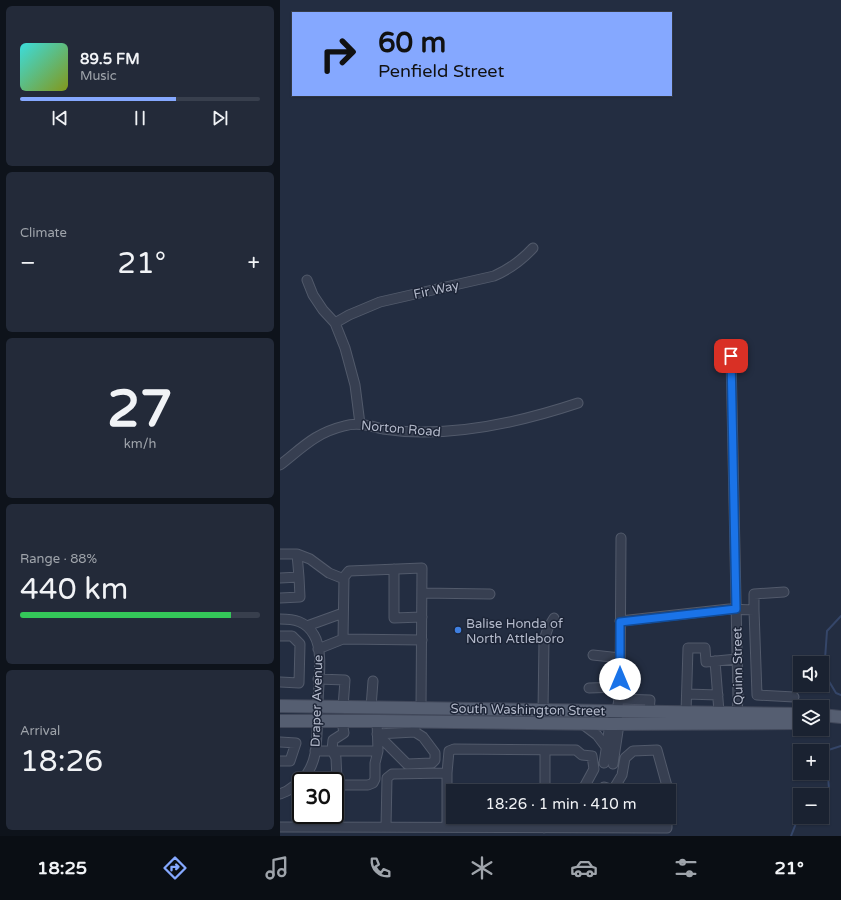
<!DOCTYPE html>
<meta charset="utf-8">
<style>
:root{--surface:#1a2231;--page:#232a39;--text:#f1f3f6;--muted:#9fa4ab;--line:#383f4d;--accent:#85a8ff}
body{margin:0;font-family:"Varela Round",sans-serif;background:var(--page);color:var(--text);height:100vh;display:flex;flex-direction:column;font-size:15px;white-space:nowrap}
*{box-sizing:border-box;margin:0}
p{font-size:13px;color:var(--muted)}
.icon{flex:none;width:22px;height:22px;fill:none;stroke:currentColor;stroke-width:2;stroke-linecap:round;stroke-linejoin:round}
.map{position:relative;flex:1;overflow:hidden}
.sheet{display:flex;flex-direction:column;gap:6px;padding:6px;background:#0e131b;width:280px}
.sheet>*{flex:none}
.top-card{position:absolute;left:12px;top:12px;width:380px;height:84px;border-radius:0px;box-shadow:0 1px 3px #0004,0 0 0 1px var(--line);background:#85a8ff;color:#111;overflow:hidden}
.tools{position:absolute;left:513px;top:656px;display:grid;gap:8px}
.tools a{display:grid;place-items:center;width:36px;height:36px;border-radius:0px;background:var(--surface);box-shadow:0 1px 3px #0004,0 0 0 1px var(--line);font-size:20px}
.speed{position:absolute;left:12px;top:772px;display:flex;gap:8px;font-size:20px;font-weight:700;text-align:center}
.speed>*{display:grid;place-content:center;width:52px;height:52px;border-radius:50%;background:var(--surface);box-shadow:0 1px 3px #0004,0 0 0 1px var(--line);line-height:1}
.speed .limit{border:2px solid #111;border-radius:6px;background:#fff;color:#111}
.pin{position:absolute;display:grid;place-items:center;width:34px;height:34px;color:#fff;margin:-17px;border-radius:8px;box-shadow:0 2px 6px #0006}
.me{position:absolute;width:44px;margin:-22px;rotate:0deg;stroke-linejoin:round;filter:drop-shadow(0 0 3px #0008)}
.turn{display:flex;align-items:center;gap:14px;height:84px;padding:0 20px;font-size:18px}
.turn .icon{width:52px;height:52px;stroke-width:2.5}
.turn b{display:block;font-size:28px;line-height:34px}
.big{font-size:30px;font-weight:600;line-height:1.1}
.sheet .tile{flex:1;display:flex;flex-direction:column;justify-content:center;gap:6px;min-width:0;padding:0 14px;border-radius:6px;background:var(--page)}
.sheet .dial{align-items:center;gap:0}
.dial b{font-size:52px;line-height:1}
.song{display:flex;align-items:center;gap:12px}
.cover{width:48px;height:48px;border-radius:6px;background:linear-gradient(135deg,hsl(180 70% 55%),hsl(70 70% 35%))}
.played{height:4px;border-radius:2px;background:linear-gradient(90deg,var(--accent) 65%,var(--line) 65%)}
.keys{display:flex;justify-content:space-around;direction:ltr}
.heat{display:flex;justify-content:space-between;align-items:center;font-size:22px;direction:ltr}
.charge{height:6px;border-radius:3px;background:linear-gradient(90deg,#34c759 88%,var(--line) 0)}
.trip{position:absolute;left:166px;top:784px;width:230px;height:40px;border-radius:0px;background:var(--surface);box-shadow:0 1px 3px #0004,0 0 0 1px var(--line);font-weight:600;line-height:40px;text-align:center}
.menu{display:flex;height:64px;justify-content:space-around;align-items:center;background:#0a0e14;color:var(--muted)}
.menu .icon{width:28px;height:28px}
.menu .active{color:var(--accent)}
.menu b{font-size:18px;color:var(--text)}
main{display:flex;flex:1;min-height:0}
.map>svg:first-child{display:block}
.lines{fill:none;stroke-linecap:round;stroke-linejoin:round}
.stream{stroke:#354669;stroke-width:2}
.minor-casing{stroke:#525a6b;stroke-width:11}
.major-casing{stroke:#41485a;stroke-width:14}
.minor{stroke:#373f51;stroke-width:9}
.major{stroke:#555e71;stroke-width:12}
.route-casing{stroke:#114b97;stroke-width:10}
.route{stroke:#1a73e8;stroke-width:7}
.shop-dot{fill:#3f7fe0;stroke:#1c2436;stroke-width:1.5}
.labels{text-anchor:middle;stroke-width:3;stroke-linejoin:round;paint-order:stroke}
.street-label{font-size:13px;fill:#b4bacb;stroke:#1c2436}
.poi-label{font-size:13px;fill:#b4bacb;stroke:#1c2436;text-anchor:start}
</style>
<main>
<section class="sheet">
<div class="tile">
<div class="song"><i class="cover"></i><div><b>89.5 FM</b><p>Music</p></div></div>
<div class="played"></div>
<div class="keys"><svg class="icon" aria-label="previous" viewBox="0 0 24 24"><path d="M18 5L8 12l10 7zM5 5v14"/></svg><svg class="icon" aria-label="pause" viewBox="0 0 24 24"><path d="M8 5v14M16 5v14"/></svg><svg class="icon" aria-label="next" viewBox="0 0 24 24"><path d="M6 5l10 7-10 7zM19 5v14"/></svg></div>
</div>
<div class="tile"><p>Climate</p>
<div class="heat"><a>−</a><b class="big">21°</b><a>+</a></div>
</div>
<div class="tile dial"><b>27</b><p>km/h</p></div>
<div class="tile"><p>Range · 88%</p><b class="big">440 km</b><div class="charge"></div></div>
<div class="tile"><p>Arrival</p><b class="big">18:26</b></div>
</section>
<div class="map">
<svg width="561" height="836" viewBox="0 0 561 836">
<rect width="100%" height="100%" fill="#232d41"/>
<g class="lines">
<path class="stream" d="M561 616 547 631 544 673 556 693 561 695
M542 752 561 746
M541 795 549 789 548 776 542 772
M511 836 520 813"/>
<g class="minor-casing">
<path id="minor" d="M27 280 33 295 43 310 55 323 65 348 75 385 80 424
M55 323 69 315 100 302 214 276C230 269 241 261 253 248
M451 356 458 699 457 712
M0 465C22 448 35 433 64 426 78 422 90 426 103 429 116 431 130 432 143 432 196 432 247 420 298 403
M0 554H17L30 559 49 573 64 579
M114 569V618L142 617
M0 578 19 577 17 554
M142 593 210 594
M0 598 20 597 19 577
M474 610 477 695 514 697
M0 619C14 619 26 621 34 635 44 651 38 686 38 705 37 721 38 738 35 754 33 764 28 774 21 781
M340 621 449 609 474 610V594L504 592
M27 626 63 613
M0 636H12L20 644 19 683 0 682
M38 649 63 639
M313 655 340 658
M435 661 439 712
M38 679 65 680 63 707
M309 688 340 687
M407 694 438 695
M339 699 370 700 369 711
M91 707 93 681
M141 708 142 568 69 571 64 577 63 639 142 640
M263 710 264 640 268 628 274 618
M337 711 340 693 341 538
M406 712 408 648H425L426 662 457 659
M62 722 64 733 53 740 52 750 56 758 57 779 59 783 64 785H88L93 783 95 779V763L98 751 97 721
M301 723 317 735 326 747
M97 734 127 764 152 763 155 760V753L143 737 135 732
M97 734 135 732V728
M0 742 16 743 10 761H0
M35 751H98
M324 763 330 724 337 711 338 731 333 764
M324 787 333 790 342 775 345 758 353 751 377 750 387 786V791
M265 791V750
M0 794 7 791 21 781
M0 827 387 828V817
M106 827 107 778 112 774 167 773 169 751 174 749 296 750 302 755 312 756 314 769 302 791
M167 827V773
M264 828 265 817"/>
</g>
<g class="major-casing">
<path id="major" d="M0 706 520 714
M542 715 561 717
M0 721H97L330 724 520 723"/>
</g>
<use href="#minor" class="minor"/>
<use href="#major" class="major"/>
</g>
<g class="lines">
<g class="route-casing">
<path id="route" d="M340 679V622L456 609 451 356"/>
</g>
<use href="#route" class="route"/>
</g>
<circle class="shop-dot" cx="178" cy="630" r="4"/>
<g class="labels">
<g class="street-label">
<text transform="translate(156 289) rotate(-12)" y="5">Fir Way</text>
<text transform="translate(121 428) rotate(5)" y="5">Norton Road</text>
<text transform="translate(457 666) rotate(-91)" y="5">Quinn Street</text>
<text transform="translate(36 701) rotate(-88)" y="5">Draper Avenue</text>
<text transform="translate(248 709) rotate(1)" y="5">South Washington Street</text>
</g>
<g class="poi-label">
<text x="186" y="628">Balise Honda of<tspan x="186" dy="15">North Attleboro</tspan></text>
</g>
</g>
</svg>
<div class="tools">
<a><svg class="icon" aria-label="sound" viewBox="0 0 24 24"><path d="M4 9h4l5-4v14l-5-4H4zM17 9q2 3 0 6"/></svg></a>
<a><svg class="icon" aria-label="layers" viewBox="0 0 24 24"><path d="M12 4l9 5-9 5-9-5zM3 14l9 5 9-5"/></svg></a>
<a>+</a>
<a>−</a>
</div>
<div class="speed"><div class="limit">30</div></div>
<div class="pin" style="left:451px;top:356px;background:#d93025"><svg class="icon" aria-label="arrive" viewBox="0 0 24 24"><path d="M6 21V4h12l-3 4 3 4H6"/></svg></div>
<svg class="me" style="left:340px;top:679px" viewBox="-20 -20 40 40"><circle r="19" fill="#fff"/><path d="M0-13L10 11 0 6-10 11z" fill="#1a73e8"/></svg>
<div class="trip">18:26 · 1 min · 410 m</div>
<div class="top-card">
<div class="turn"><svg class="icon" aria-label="right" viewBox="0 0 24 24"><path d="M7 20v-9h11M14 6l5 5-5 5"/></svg><div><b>60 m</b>Penfield Street</div></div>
</div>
</div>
</main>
<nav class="menu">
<b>18:25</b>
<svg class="icon active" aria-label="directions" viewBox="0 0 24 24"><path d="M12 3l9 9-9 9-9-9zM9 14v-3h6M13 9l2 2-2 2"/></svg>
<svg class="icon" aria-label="music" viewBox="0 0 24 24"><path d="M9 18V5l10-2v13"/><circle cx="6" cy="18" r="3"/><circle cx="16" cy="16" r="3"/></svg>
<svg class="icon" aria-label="phone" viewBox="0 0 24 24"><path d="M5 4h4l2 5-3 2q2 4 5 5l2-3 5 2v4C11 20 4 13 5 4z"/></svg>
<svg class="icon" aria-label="climate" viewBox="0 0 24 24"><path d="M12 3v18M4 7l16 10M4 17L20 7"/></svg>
<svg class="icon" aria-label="car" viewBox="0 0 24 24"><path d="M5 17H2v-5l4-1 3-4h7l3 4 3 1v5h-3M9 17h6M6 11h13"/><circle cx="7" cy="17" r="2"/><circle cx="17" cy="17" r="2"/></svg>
<svg class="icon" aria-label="filters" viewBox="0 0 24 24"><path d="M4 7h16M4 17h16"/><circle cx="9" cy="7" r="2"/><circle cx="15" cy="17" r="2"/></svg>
<b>21°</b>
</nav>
